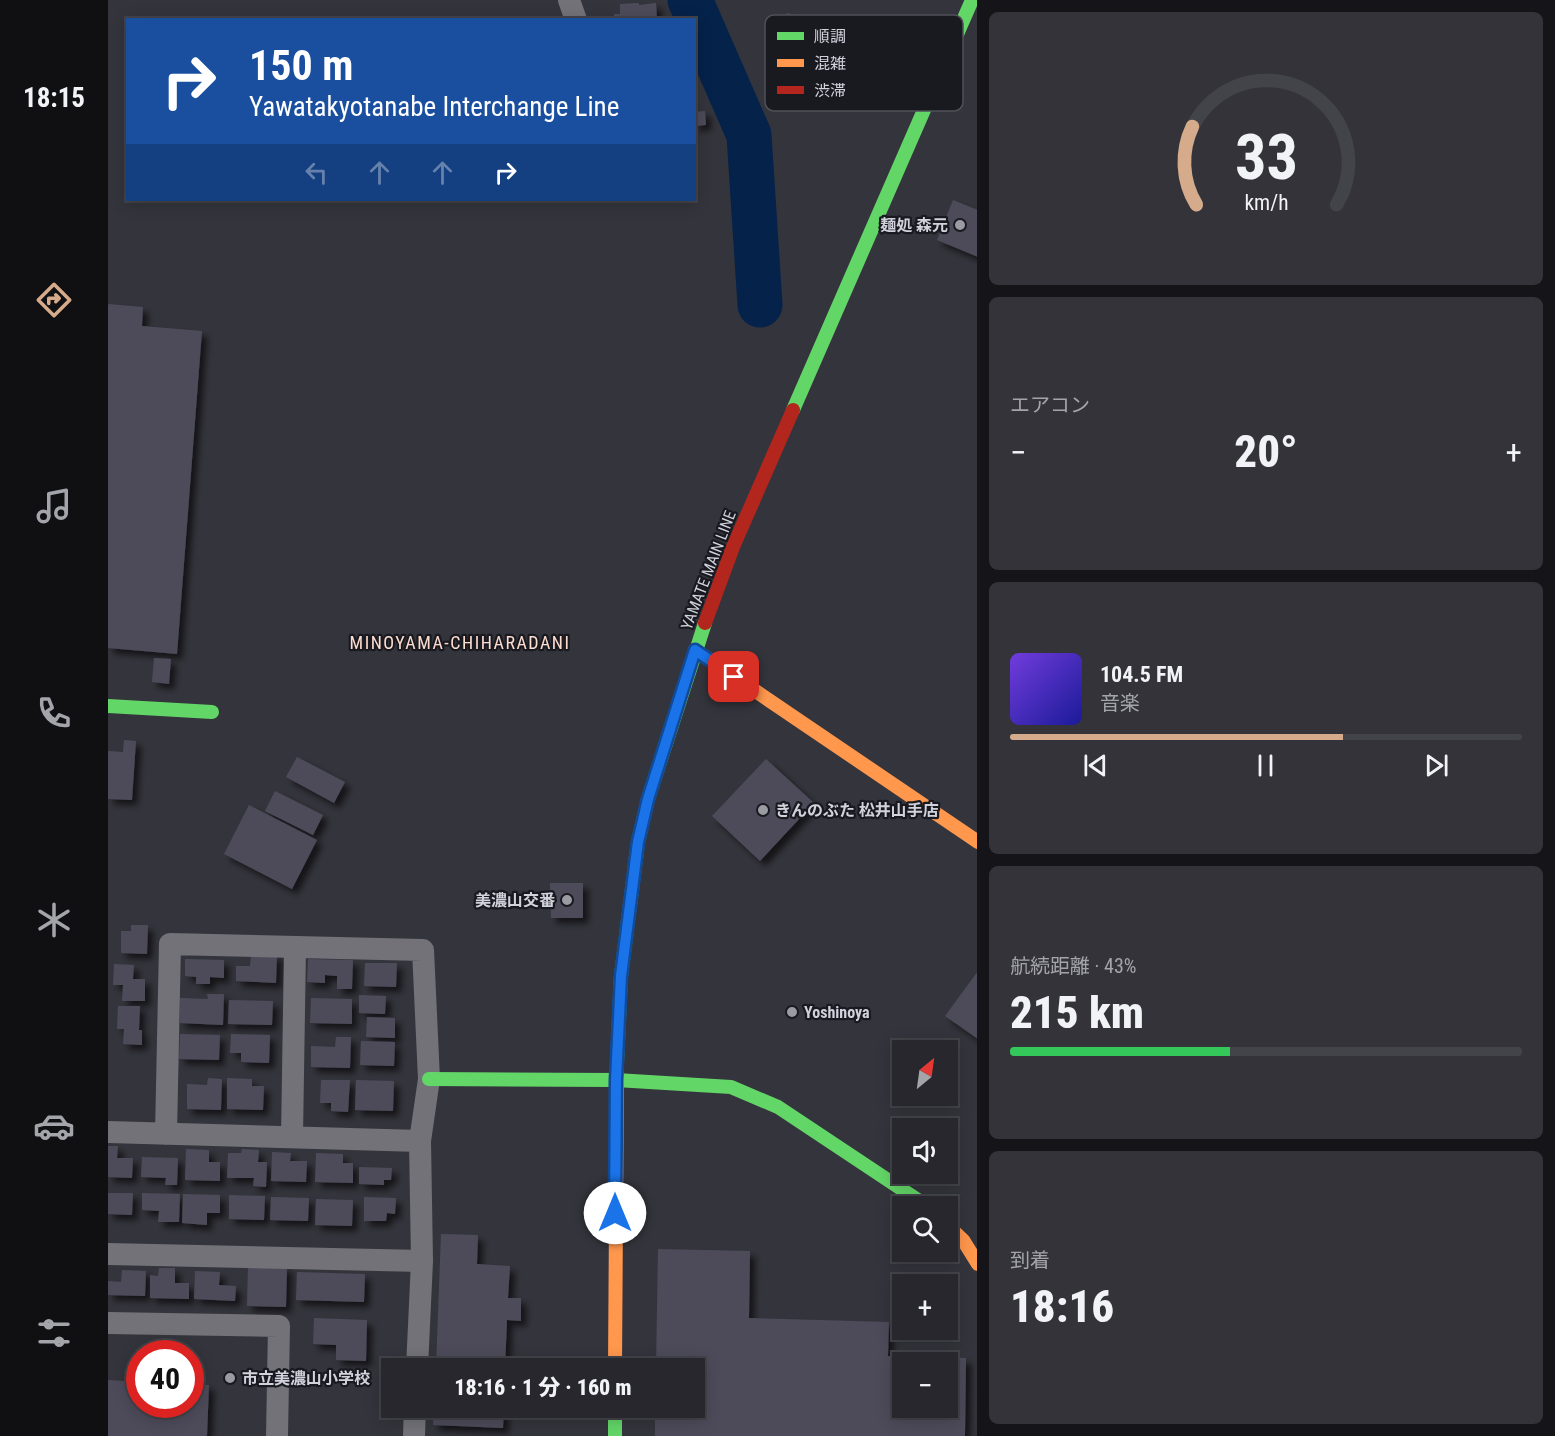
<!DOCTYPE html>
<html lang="ja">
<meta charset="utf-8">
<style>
:root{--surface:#27272d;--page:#333339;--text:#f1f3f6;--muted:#a4a5aa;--line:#434449;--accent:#d6ab8b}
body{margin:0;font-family:"Roboto Condensed","Noto Sans JP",sans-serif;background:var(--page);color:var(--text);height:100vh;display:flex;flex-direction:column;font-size:22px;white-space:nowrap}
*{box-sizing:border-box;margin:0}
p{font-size:20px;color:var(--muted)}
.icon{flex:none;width:33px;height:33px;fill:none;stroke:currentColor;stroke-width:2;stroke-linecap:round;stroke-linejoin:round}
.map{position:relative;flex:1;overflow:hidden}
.drawer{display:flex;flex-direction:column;gap:12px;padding:12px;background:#151519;width:578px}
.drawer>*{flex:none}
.top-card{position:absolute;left:18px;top:18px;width:570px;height:183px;border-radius:0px;box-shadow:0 3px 15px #0003,0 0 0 2px var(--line);background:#1a4fa0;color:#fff;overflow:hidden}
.needle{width:39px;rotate:29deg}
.fabs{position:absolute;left:784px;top:1040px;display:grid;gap:12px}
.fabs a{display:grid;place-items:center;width:66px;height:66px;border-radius:0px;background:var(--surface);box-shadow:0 3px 15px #0003,0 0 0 2px var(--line);font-size:30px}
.speed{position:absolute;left:18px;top:1340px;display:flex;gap:12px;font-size:30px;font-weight:700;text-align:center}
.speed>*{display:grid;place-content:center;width:78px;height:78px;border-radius:50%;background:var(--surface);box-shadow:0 3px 15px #0003,0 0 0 2px var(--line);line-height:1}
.speed .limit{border:9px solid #d22;background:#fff;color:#111}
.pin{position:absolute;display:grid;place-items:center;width:51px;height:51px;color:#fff;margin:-26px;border-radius:12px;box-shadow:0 3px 9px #0006}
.me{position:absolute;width:66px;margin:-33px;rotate:0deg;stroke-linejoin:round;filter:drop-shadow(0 0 4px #0008)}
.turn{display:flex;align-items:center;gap:21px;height:126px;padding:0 24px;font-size:27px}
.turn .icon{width:78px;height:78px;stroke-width:2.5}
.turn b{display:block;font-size:42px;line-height:51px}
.lanes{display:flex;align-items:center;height:57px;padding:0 24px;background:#0003;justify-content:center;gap:30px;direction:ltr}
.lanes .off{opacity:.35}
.big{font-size:45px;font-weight:800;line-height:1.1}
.drawer .card{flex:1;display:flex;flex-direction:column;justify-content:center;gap:9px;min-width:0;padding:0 21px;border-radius:9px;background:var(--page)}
.drawer .dial{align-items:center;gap:0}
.dial svg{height:156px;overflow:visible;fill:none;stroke:var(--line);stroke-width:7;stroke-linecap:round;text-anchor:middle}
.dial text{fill:var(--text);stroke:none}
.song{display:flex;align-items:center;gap:18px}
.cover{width:72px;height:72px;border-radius:9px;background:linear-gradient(135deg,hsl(260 70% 55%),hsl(240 70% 35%))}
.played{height:6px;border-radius:3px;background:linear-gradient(90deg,var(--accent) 65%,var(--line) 65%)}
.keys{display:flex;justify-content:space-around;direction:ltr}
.heat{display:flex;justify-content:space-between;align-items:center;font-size:33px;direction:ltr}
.charge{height:9px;border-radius:4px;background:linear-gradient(90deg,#34c759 43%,var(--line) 0)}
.trip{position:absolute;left:273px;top:1358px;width:324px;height:60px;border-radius:0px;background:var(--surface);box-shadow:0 3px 15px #0003,0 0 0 2px var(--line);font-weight:800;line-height:60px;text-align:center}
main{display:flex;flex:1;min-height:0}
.dock{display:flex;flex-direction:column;width:108px;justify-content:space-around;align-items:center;background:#101012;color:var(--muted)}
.dock .icon{width:42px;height:42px}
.dock .selected{color:var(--accent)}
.dock b{font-size:27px;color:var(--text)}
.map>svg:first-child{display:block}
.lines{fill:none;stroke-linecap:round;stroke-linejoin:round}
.river{stroke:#05224a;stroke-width:45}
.building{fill:#4d4c5a;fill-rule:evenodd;filter:url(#shadow)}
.street{stroke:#727278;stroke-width:22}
.fast{stroke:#63d668;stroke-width:14}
.slow{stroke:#ff974d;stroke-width:14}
.jam{stroke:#b3261e;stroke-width:14}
.route-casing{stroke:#114b97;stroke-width:15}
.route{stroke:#1a73e8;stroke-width:10}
.poi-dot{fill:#9b9ba4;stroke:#191920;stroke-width:2}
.labels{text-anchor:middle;stroke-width:4.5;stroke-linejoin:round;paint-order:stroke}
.poi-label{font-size:16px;font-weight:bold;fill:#d2d2dc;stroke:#191920;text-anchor:start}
.street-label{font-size:16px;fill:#d2d2dc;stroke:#191920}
.neighbourhood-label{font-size:18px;letter-spacing:1.5px;fill:#fddcd0;stroke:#191920}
.key{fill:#191920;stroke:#505058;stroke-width:1.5}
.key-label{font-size:16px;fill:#d2d2dc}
</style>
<main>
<nav class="dock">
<b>18:15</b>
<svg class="icon selected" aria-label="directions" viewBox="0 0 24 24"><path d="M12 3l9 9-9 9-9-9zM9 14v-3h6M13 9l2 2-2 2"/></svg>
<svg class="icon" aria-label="music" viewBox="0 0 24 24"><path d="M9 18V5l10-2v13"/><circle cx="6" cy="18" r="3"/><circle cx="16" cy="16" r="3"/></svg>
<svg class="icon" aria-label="phone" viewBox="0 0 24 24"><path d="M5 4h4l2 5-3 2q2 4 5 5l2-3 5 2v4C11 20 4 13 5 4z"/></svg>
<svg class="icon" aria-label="climate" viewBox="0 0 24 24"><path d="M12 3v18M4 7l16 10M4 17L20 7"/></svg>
<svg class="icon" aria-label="car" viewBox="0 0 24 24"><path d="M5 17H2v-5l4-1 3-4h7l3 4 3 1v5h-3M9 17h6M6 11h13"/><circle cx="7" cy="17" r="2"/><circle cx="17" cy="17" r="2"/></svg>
<svg class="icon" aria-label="filters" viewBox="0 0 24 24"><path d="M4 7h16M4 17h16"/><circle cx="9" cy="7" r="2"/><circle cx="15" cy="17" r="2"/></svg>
</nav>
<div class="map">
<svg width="870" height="1436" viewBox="0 0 870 1436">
<defs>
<filter id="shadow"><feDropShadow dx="5.5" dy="5.5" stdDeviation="3" flood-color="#0009"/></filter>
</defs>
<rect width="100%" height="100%" fill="#34343c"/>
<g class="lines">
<path class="river" d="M582 0 641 135 652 305"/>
</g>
<path class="building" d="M531 3V5L548 3 549 20H506V14H512V4Z
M679 13 758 35 752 56 673 33Z
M597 111 598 125 586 126V112Z
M845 200 870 210V257L829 240Z
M0 304 35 307 34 326 94 331 69 654 0 648Z
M46 658 63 659 61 684 44 682Z
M16 740 28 741 24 800 0 799V751L15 752Z
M189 757 237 782 226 803 178 777Z
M658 759 706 803 652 861 604 816Z
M167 791 215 815 205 835 157 811Z
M141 805 209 840 184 889 116 854Z
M442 883H475V918H443Z
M23 925H40L39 954 13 953V931H23Z
M143 955H169L168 983 128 981V966H142Z
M77 959 116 960V978L102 977V984H88V977L77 976Z
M200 959 245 960 244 989H229V976L217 975V983L199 982Z
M257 963H289L288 987 256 986Z
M6 964 26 965 25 979H37V1001H14L15 985H5Z
M870 971V1039L837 1016Z
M99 994H116L115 1025 72 1023V998L100 999Z
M251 995 278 996 277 1014 251 1013Z
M203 998 244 999V1024L202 1023Z
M121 1000 165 1001 164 1025 120 1024Z
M10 1006H32L31 1030H34V1045L15 1044 16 1029H9Z
M259 1017 287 1018V1038L258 1037Z
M72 1034 112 1035 111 1060 71 1059Z
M123 1034 162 1035 161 1063 133 1062V1053H122Z
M228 1037H243L242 1068 203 1067V1046L227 1047Z
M253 1041 287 1042 286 1066 252 1065Z
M100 1078 114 1079 113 1110 79 1109V1084L99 1085Z
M119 1078 144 1079V1086H156L155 1110 119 1109Z
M213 1080H242L240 1112 223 1111V1103H212Z
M248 1080 286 1081 285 1111 247 1110Z
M0 1146H10L9 1158H25L24 1178 0 1177Z
M78 1149 101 1150V1162H112V1181L77 1180Z
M134 1149 151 1150 150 1162H159L158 1187 145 1186 146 1178H119L120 1153H133Z
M164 1152 183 1153 182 1161H199L198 1182 163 1181Z
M208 1153 235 1154V1163H245V1183L207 1182Z
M34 1157 70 1158 69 1185H57L58 1178 33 1177Z
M251 1167 284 1168 283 1180H276V1185L251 1184Z
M0 1193H25L24 1215 0 1214Z
M34 1193 72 1194 71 1222H50L51 1211 34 1210Z
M75 1194 112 1195V1213H99V1225L74 1223Z
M121 1195 157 1196 156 1220 121 1219Z
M163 1197 201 1198 200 1221 162 1220Z
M256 1197 288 1198 287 1214 279 1213 278 1221H256Z
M208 1199 245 1200 244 1226 207 1225Z
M333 1234 370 1235 369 1264 402 1266 400 1298H413V1321L399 1320 397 1368H328Z
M550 1249 642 1251 641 1318 781 1322 780 1356 858 1358 857 1436H547V1407H586V1368H548ZM795 1362H840V1407H795Z
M140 1265 179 1267 178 1307 139 1306Z
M51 1268H67V1283H81V1299L42 1298V1275L50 1276Z
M14 1270 38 1271 37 1296 0 1295V1281L13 1282Z
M87 1271 112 1272 111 1285 128 1286 127 1301 86 1299Z
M189 1272 257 1274 256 1302 188 1300Z
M206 1318 259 1320 258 1361 228 1360V1345L205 1344Z
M0 1380 32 1382V1404H82V1384L101 1385 99 1436H0Z
M326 1407H396L395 1428 325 1425Z"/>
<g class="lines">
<path class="street" d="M461 0 468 20
M0 1132 312 1141
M58 1134 62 944 315 950 321 1079 312 1141 314 1261 309 1368
M184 1137 187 947
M0 1254 314 1261
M0 1323 171 1326 169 1436
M306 1436 307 1407"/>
<path class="fast" d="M685 410 864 0
M0 706 104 712
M509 1062 513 976 530 842 540 799 597 623
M321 1079 508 1080 623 1087 670 1107 819 1206
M507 1407V1436"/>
<path class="slow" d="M587 650 870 842
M840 1226 855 1240 870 1264
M507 1368 509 1062"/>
<path class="jam" d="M597 623 625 547 685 410"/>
</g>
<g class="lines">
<g class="route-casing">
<path id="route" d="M507 1213 508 1080 513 976 530 842 540 799 587 650 626 677"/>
</g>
<use href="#route" class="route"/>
</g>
<g class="poi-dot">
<circle cx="852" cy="225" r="6"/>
<circle cx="655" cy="810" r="6"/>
<circle cx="459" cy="900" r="6"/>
<circle cx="684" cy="1012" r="6"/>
<circle cx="122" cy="1378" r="6"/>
</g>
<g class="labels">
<g class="poi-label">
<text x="840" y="231" text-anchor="end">麺処 森元</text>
<text x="667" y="816">きんのぶた 松井山手店</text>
<text x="447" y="906" text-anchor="end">美濃山交番</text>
<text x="696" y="1018">Yoshinoya</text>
<text x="134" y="1384">市立美濃山小学校</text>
</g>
<g class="street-label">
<text transform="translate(600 570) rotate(-69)" y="6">YAMATE MAIN LINE</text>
</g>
<g class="neighbourhood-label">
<text x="352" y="649">MINOYAMA-CHIHARADANI</text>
</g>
</g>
<rect x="657" y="15" width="198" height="96" rx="9" class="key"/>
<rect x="669" y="32" width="27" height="8" fill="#63d668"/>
<rect x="669" y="59" width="27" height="8" fill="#ff974d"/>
<rect x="669" y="86" width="27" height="8" fill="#b3261e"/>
<g class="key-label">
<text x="706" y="42">順調</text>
<text x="706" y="69">混雑</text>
<text x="706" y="96">渋滞</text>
</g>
</svg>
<div class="fabs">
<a><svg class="needle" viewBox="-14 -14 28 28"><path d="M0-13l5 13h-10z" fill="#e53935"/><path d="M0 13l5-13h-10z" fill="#a4a5aa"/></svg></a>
<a><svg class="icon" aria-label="sound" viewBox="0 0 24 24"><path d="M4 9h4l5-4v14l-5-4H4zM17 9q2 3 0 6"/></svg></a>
<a><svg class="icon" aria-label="search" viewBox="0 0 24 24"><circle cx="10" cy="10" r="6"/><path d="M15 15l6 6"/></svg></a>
<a>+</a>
<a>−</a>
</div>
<div class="speed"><div class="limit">40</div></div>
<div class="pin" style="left:626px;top:677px;background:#d93025"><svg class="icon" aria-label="arrive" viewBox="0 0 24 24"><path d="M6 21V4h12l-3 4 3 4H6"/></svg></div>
<svg class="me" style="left:507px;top:1213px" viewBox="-20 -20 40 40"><circle r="19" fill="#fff"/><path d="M0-13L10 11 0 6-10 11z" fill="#1a73e8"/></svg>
<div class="trip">18:16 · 1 分 · 160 m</div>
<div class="top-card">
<div class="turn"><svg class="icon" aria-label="right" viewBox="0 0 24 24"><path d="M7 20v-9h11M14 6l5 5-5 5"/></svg><div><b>150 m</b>Yawatakyotanabe Interchange Line</div></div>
<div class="lanes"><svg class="icon off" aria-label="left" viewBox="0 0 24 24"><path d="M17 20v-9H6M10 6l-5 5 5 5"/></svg><svg class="icon off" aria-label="ahead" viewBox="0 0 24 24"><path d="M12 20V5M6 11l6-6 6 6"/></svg><svg class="icon off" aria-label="ahead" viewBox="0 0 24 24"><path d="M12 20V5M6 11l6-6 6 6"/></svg><svg class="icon" aria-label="right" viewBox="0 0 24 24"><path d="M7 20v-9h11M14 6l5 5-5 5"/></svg></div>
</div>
</div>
<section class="drawer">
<div class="card dial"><svg viewBox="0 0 100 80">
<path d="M14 69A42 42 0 1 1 86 69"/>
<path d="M14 69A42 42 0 0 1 12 29" stroke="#d6ab8b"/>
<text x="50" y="56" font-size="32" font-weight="700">33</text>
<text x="50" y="72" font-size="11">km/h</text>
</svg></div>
<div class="card"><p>エアコン</p>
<div class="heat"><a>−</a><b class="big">20°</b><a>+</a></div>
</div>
<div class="card">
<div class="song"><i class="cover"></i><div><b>104.5 FM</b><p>音楽</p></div></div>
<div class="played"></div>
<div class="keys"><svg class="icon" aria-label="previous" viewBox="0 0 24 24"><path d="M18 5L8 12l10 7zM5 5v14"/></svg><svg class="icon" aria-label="pause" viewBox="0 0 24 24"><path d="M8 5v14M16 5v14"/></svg><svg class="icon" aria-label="next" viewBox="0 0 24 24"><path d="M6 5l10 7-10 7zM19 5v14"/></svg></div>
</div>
<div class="card"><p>航続距離 · 43%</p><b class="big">215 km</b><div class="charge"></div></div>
<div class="card"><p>到着</p><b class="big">18:16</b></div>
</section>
</main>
